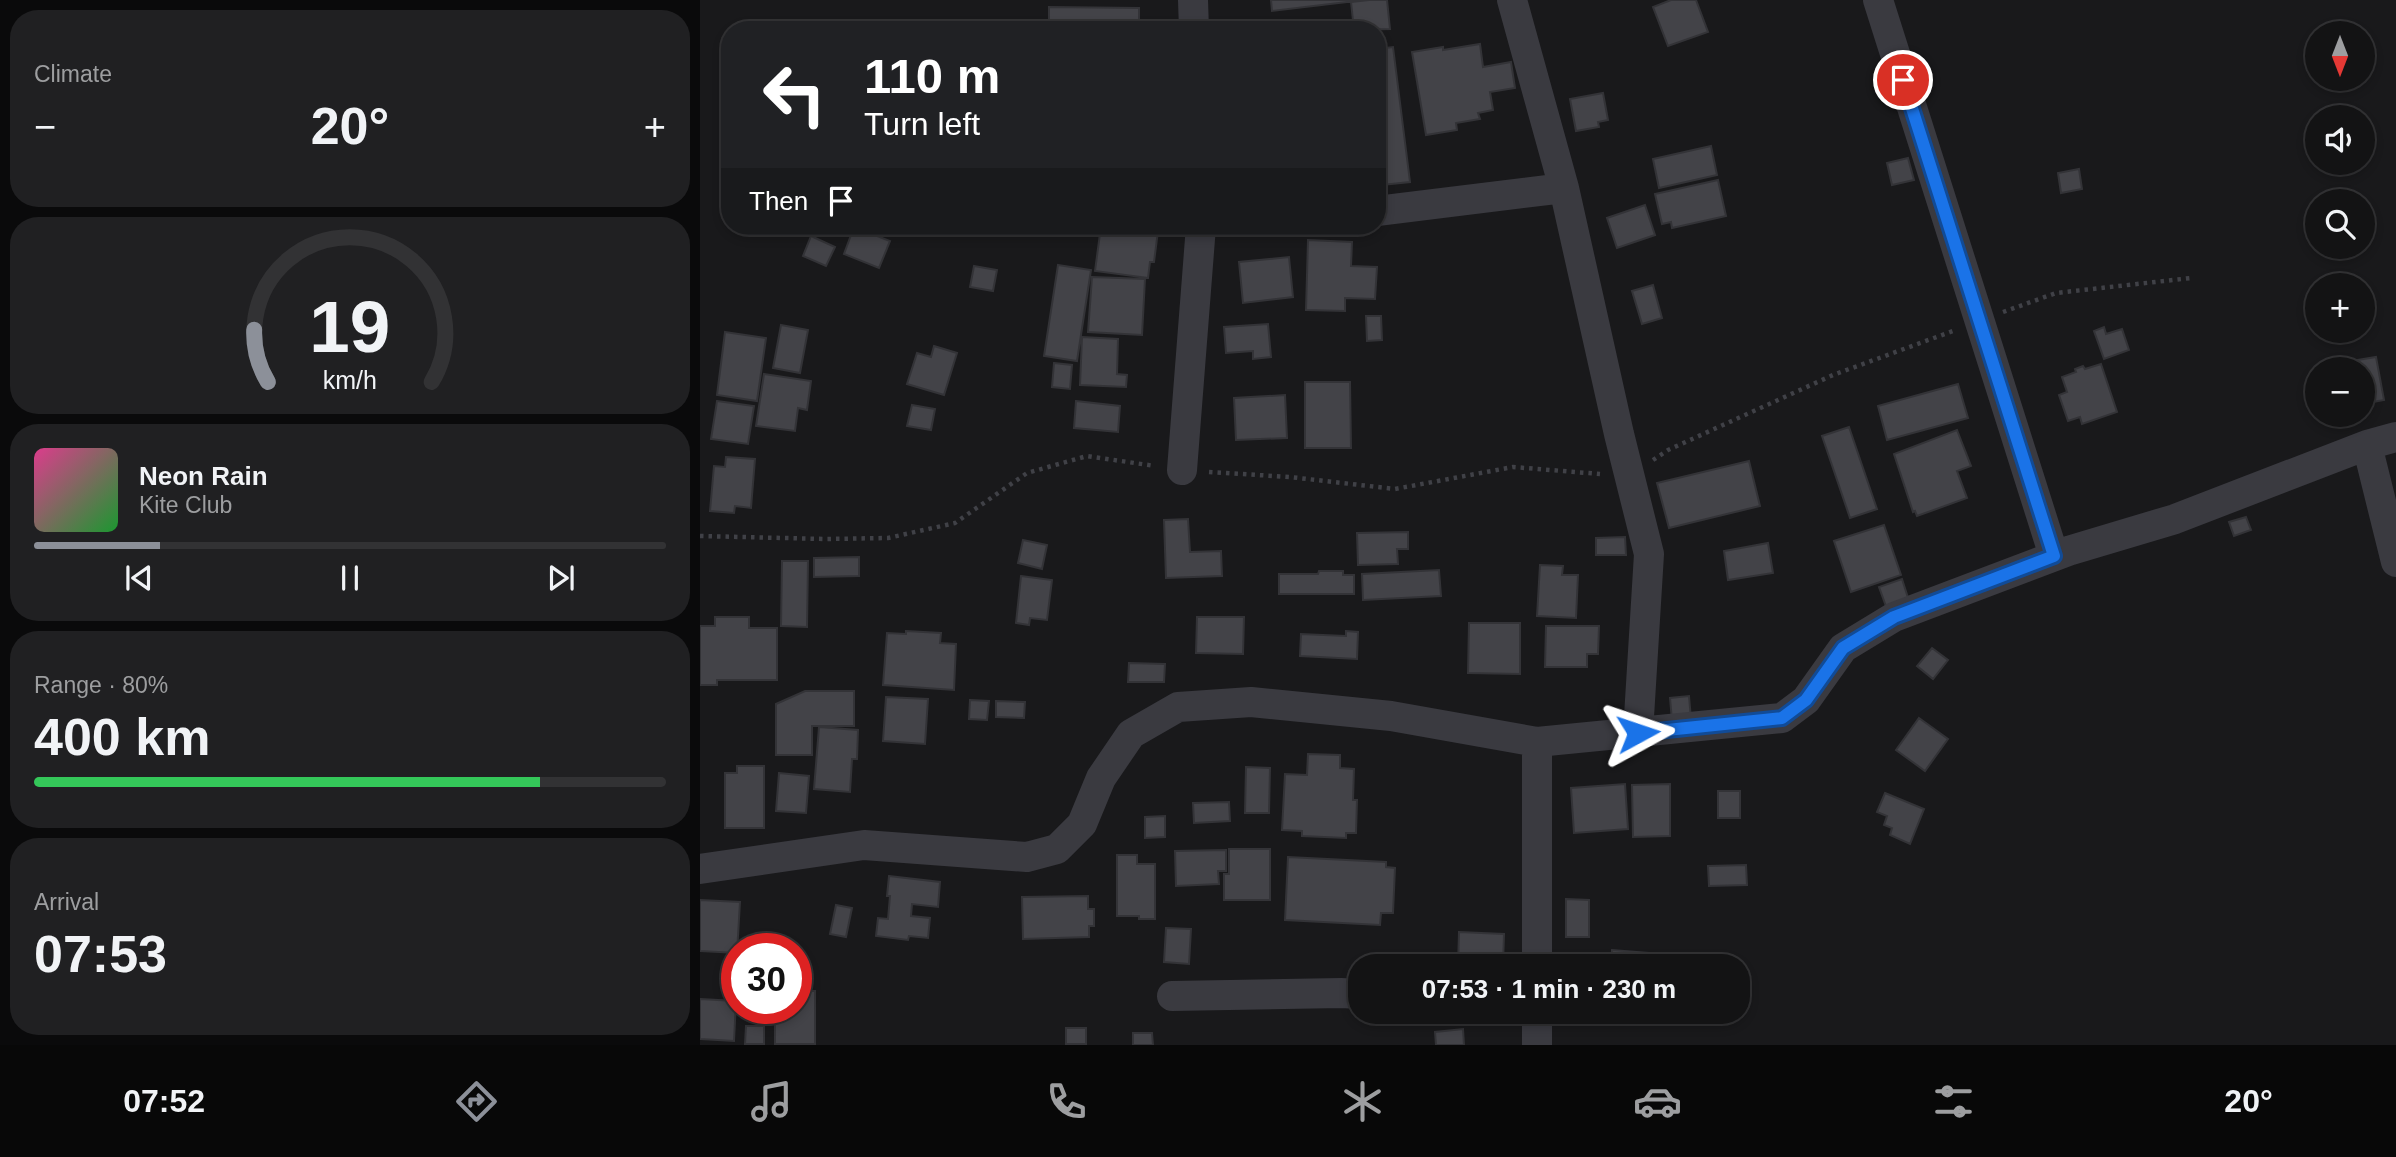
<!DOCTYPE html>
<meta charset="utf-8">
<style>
:root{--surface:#131314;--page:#202022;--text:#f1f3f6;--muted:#9d9ea0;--line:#323234;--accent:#8c9099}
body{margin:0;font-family:Arial,sans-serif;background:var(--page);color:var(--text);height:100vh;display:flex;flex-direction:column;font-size:26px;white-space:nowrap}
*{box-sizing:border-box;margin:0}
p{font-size:23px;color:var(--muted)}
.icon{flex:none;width:38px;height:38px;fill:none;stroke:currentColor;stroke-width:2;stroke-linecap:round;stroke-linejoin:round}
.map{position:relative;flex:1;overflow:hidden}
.panel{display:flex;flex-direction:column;gap:10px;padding:10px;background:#0a0a0b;width:700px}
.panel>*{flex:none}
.hud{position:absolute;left:21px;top:21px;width:665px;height:214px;border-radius:28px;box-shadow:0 4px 10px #0003,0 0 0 2px var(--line);background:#202124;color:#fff;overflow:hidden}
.needle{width:46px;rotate:180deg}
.buttons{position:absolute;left:1605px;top:21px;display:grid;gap:14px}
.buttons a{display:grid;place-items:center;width:70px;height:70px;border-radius:50%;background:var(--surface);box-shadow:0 4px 10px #0003,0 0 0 2px var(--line);font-size:35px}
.speed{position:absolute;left:21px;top:933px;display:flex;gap:14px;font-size:35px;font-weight:700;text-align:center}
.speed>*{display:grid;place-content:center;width:91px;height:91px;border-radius:50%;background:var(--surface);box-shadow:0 4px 10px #0003,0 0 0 2px var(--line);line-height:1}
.speed .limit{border:10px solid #d22;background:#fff;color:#111}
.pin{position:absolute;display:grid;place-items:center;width:60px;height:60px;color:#fff;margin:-30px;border:4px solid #fff;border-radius:50%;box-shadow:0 2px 7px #0007}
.me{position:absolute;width:77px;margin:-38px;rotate:85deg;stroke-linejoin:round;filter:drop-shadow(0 0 5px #0008)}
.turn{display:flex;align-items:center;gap:24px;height:147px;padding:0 28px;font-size:32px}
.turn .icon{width:91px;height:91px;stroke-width:2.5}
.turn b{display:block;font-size:49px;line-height:60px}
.then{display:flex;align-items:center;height:66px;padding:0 28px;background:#0003;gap:14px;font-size:26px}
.big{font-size:52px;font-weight:600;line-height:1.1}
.panel .card{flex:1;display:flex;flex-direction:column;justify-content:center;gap:10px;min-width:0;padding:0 24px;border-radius:28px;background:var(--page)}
.panel .dial{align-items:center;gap:0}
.dial svg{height:182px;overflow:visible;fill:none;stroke:var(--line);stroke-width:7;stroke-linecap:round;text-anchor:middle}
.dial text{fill:var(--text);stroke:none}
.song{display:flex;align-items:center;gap:21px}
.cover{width:84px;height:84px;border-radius:10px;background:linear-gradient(135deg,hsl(330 70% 55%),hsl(130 70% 35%))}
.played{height:7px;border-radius:4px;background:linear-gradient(90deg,var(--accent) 20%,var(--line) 20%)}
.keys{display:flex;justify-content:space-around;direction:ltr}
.heat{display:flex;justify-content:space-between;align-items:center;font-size:38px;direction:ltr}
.charge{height:10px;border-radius:5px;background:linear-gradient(90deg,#34c759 80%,var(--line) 0)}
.trip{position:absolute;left:648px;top:954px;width:402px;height:70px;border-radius:28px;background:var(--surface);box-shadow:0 4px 10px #0003,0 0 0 2px var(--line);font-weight:600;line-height:70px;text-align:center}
.dock{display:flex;height:112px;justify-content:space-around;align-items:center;background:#080808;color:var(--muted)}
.dock .icon{width:49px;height:49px}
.dock .current{color:var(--accent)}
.dock b{font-size:32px;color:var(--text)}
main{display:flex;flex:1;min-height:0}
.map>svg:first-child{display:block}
.building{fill:#434348;stroke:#333337;stroke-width:2}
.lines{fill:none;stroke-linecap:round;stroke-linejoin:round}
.path{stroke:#404147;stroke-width:4.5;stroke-dasharray:3.5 5;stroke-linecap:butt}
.minor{stroke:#3a3a40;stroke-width:30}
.route-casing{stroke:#114b97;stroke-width:18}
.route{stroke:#1a73e8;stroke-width:12}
</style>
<main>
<section class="panel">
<div class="card"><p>Climate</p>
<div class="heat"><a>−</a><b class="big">20°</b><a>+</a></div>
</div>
<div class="card dial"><svg viewBox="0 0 100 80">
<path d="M14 69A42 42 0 1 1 86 69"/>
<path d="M14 69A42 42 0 0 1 8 46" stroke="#8c9099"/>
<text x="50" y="56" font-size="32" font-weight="700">19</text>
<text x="50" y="72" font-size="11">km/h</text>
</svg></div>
<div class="card">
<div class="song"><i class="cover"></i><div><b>Neon Rain</b><p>Kite Club</p></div></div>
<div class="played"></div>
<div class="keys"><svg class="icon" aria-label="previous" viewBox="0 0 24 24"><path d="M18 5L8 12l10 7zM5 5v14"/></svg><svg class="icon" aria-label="pause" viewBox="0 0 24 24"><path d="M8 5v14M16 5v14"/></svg><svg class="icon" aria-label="next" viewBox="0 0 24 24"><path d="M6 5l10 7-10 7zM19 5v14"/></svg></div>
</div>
<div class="card"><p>Range · 80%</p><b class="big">400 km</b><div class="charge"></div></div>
<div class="card"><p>Arrival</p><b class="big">07:53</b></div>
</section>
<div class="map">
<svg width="1696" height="1045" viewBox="0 0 1696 1045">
<rect width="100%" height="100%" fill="#19191b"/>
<path class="building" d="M571 0H664L572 11Z
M669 0H687L690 29 654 30 651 2Z
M971 0H996L1008 32 968 46 953 7Z
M349 7 439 8V30H349Z
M168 24 186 25V30H167Z
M780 44 783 67 811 62 815 88 790 92 793 110 778 113 780 119 756 123 757 130 726 135 712 52 743 47V50Z
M693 47 710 182 682 185 677 150V49Z
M903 93 908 120 898 122 899 127 876 131 870 99Z
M1011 146 1017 175 959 188 953 159Z
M1208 158 1214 180 1192 185 1187 163Z
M1379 169 1382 189 1361 193 1358 173Z
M1018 180 1026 216 972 228 971 222 962 224 955 194Z
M945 205 955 235 917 248 907 218Z
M401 226H455L454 231H458L454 262H450L448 278 395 271Z
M154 227 190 241 179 268 144 254Z
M111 236 135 247 126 266 103 256Z
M608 240 652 242 651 266 677 267 675 299 645 298V311L606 310Z
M589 257 593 297 543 303 539 262Z
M358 265 391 270 377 361 344 356Z
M274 266 297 270 293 291 270 287Z
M392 277 445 279 442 335 388 332Z
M953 285 962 318 942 324 932 291Z
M666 316H681L682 340 667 341Z
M568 324 571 357 553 359V351L526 353 524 327Z
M81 325 108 330 100 373 73 368Z
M1404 327 1406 334 1422 329 1429 350 1404 359 1394 331Z
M25 332 66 338 57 401 17 395Z
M382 337 418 339 417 374 427 375 426 387 380 385Z
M234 346 257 353 244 395 207 384 217 353 231 357Z
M1676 357 1684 400 1662 404V369H1622L1621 366Z
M354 363 372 365 370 389 352 387Z
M1401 364 1417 412 1382 424 1380 417 1368 421 1359 395 1367 392 1362 377 1376 372 1375 369 1383 366 1385 369Z
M64 374 111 381 107 410 98 408 95 431 56 426Z
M605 382H650L651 448H605Z
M1258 384 1268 418 1187 440 1178 406Z
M585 395 587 438 536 440 534 398Z
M17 401 54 406 48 444 11 439Z
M376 401 420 406 418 432 374 428Z
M212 405 235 409 231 430 207 426Z
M1149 427 1177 509 1150 518 1122 436Z
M1257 430 1271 466 1257 471 1267 498 1217 516 1215 511 1213 512 1194 454Z
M26 457 55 459 51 508 35 506 34 513 10 511 14 466 25 467Z
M1049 461 1060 506 969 528 957 483Z
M1546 517 1551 530 1534 536 1529 522Z
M488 519 490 552 521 551 522 576 466 578 464 520Z
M1184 525 1201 575 1151 592 1134 541Z
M708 532V549H697L698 564 658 565 657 533Z
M925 537 926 555H896V538Z
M323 540 347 545 342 569 318 563Z
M1068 543 1073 573 1028 580 1024 551Z
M159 557V576L114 577V558Z
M82 561H108L107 627 81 626Z
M840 565 863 566 862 575H878L876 618 837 616Z
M739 570 741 596 663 600 662 574Z
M619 571H643V575H654V594H579V574H618Z
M321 576 352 580 347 620 330 618 329 625 316 623Z
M1202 579 1209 601 1187 609 1179 587Z
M15 617H49V628H77V680H17V685H0V626H15Z
M497 617H544L543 654 496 653Z
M769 623H820V674L768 673Z
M846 626H899L898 654H887V667H845Z
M206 631 241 633 240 643 256 644 254 690 183 685 187 633 206 634Z
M646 631 658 632 657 659 600 656 601 634 646 636Z
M1232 648 1248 660 1233 679 1217 666Z
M429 663 465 664 464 682H428Z
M105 691H154V726H112V755H76V704Z
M989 696 991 719 972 721 970 698Z
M186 697 228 699 225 744 183 741Z
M270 700 289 701 287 720 269 719Z
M296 701 325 702 324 718 296 717Z
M1219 718 1248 739 1225 771 1196 750Z
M119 727 158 730 157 759H152L150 792 114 789Z
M608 754 640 755V768L654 769 653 800H657L656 833H646V838L602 836V831L582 830 585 774 607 775Z
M37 766H64V828H25V773H37Z
M546 767 570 768 569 813H545Z
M79 773 109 776 106 813 76 811Z
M925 784 928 829 874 833 871 788Z
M970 784V836L933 837 932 785Z
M1018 791H1040V818H1018Z
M1185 793 1224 809 1210 844 1190 835 1192 828 1184 825 1187 816 1177 812Z
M529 802 530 821 494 823 493 803Z
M465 816V837L445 838V817Z
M529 849H570V900H524V874H529Z
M526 850V871H518L519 884 476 886 475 851Z
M417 855H437V864H455V919H439V916H417Z
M588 857 686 862V867L695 868 693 913H681L680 925 585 920Z
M1046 865 1047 885 1009 886 1008 866Z
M189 876 240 882 238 907 212 904 211 916 230 918 228 938 209 936 208 940 176 936 178 918 188 919 190 896H187Z
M388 896V909H394V926H389V937L323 939 322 897Z
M866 899 889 900V937H866Z
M0 900 40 902 37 953 0 951Z
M136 905 152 908 146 937 130 934Z
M466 928 491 929 489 964 464 962Z
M759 932 804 934 803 965 758 966Z
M912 950 986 956V966H911Z
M96 991H115V1044H75V1014H91V1008H96Z
M0 999 36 1001 34 1041 0 1039Z
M907 1012H987L986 1023 907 1016Z
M46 1026H64V1044H45Z
M366 1028H386V1044H366Z
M763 1029 764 1045H736L735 1032Z
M433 1033H452L453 1045H433Z"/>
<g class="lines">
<path class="path" d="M1303 312 1356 293 1491 278
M953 460 968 450 1133 375 1253 331
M509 472 590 477 695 489 813 467 900 474
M0 536 125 539 188 538 255 523 327 473 387 456 455 466"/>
<path class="minor" d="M493 0 494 30
M812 0 864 188 919 434 949 554 938 733
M1178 0 1354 556
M677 211 864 188
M1667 445 1696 562
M482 470 501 226
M837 742V966
M0 869 164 845 327 857 357 849 382 824 401 778 431 734 478 707 551 702 691 716 837 742 1082 718 1106 700 1143 648 1194 617 1371 550 1475 519 1667 445 1696 437
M472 996 641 993 660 994
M837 1045V1012"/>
</g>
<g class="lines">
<g class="route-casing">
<path id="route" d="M938 733 1082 718 1106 700 1143 648 1194 617 1354 556 1203 80"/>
</g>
<use href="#route" class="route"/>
</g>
</svg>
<div class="buttons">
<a><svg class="needle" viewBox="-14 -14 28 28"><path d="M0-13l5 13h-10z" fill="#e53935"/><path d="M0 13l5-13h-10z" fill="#9d9ea0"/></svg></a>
<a><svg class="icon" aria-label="sound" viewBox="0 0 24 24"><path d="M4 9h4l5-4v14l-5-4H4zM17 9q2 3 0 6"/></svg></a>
<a><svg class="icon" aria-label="search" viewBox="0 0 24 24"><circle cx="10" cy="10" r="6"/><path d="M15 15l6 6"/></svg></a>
<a>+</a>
<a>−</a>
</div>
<div class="speed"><div class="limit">30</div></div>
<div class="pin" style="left:1203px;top:80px;background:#d93025"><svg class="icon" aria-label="arrive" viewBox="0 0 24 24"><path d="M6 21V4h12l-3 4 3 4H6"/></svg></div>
<svg class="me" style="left:938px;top:733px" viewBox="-20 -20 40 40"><path d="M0-17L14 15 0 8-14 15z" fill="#1a73e8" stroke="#fff" stroke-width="4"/></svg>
<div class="trip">07:53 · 1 min · 230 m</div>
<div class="hud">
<div class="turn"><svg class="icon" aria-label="left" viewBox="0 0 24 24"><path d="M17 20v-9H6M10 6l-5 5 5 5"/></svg><div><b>110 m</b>Turn left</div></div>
<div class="then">Then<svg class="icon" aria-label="arrive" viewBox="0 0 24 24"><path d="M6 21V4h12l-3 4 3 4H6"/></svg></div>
</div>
</div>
</main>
<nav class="dock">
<b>07:52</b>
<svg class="icon current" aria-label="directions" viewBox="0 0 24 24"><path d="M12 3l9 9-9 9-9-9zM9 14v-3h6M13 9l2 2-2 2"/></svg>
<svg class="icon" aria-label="music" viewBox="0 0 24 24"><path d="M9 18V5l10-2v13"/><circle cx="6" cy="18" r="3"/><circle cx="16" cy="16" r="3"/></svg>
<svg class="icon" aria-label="phone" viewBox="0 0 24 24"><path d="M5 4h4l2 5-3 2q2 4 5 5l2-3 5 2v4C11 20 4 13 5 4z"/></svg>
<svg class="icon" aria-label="climate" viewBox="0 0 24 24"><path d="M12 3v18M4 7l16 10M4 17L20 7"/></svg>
<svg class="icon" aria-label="car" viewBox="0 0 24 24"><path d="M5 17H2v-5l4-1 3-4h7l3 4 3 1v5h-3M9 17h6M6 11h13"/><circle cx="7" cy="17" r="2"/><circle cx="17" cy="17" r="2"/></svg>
<svg class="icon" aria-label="filters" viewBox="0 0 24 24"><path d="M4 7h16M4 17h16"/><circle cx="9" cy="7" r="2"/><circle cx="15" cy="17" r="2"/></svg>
<b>20°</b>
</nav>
